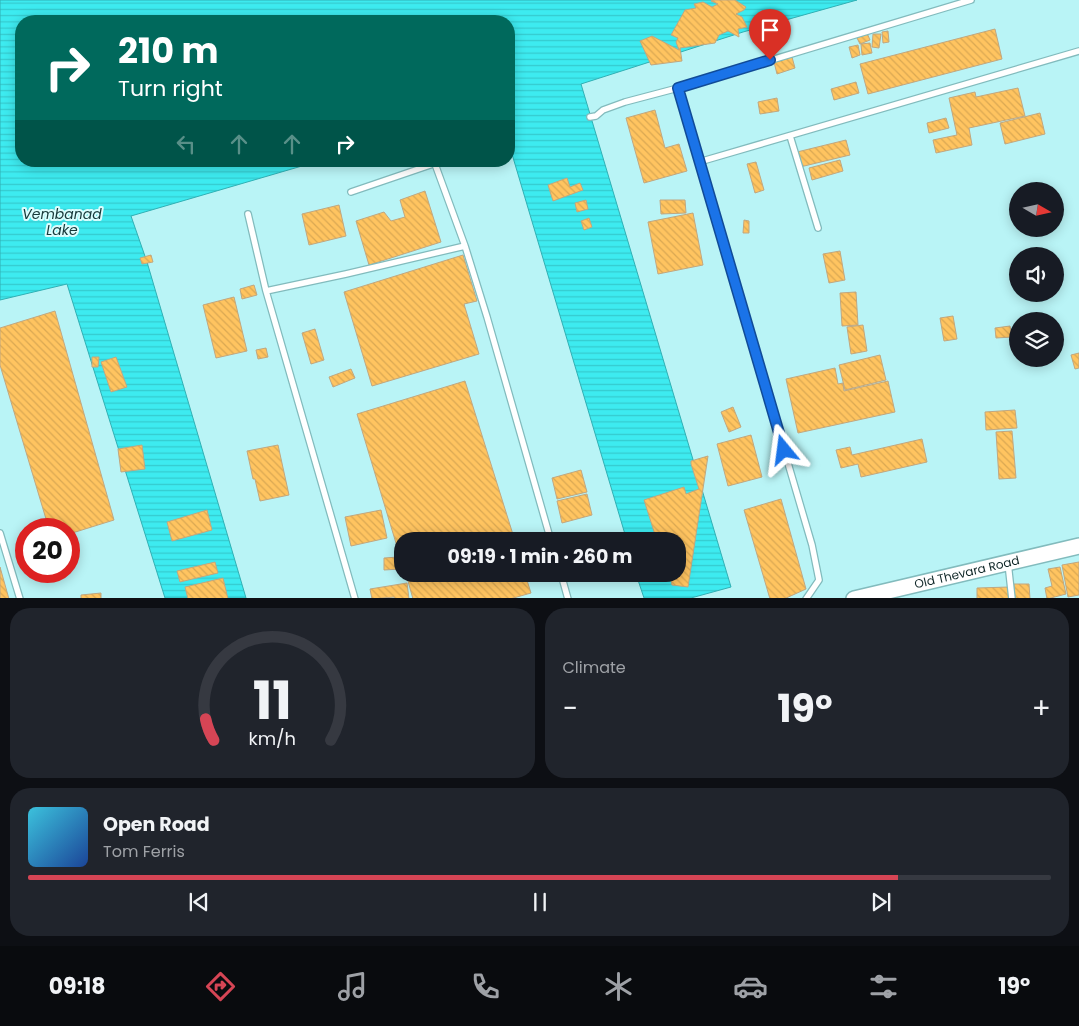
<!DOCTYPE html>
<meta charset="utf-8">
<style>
:root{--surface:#171b24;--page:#20242c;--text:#f1f3f6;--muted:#9ea1a6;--line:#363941;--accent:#d64555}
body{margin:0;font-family:Poppins,sans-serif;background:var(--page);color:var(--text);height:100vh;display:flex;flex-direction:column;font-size:19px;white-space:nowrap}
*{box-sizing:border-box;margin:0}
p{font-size:16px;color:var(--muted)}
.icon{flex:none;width:28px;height:28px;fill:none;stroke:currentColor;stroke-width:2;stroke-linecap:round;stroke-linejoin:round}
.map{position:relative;height:598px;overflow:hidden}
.sheet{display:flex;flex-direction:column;gap:10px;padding:10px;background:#0d0f14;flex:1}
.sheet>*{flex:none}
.guide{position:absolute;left:15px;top:15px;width:500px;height:152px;border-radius:20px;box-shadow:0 2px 12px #0003;background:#00695c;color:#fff;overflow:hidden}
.needle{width:32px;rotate:99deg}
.fabs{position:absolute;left:1009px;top:182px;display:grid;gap:10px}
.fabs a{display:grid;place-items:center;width:55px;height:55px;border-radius:50%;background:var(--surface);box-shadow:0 2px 12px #0003;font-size:25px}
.speed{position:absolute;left:15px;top:518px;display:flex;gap:10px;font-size:25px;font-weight:700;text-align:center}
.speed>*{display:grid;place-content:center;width:65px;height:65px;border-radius:50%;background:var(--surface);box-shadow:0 2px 12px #0003;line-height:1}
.speed .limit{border:8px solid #d22;background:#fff;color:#111}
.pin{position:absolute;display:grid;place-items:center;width:42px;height:42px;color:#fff;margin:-51px -21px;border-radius:50% 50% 50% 0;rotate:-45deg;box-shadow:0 0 5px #0007}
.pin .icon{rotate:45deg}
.me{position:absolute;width:55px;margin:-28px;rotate:344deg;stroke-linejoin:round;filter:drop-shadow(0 0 4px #0008)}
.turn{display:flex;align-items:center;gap:18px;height:105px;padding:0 20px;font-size:22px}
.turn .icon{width:65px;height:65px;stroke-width:2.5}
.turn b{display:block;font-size:35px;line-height:42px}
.lanes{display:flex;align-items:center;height:48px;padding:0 20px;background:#0003;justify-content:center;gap:25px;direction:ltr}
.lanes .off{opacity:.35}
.big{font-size:38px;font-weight:700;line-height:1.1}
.sheet .widget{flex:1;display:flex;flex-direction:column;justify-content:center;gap:8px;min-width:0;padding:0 18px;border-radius:20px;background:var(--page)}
.sheet .dial{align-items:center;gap:0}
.dial svg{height:130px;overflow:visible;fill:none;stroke:var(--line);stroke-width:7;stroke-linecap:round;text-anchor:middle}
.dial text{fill:var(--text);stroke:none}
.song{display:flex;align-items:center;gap:15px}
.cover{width:60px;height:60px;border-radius:8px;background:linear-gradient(135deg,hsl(190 70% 55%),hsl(220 70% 35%))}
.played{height:5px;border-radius:2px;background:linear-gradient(90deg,var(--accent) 85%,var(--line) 85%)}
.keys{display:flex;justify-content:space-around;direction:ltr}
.heat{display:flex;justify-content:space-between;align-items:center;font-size:28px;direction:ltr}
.sheet .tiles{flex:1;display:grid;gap:10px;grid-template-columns:1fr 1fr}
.widget:last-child{grid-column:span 2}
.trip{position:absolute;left:394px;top:532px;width:292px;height:50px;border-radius:20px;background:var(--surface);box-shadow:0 2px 12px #0003;font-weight:700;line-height:50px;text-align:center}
.dock{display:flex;height:80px;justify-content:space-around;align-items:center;background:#090b0e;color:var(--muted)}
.dock .icon{width:35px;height:35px}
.dock .active{color:var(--accent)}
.dock b{font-size:22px;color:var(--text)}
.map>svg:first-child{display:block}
.water{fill:url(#water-rules);stroke:#30b0b4}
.building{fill:url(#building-back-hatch);stroke:#c0a781}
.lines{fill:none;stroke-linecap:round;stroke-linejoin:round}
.service-casing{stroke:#82bbbd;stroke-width:8}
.tertiary-casing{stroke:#82bbbd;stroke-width:18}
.service{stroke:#fff;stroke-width:5.5}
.tertiary{stroke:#fff;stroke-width:15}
.route-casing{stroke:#114b97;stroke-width:12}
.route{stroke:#1a73e8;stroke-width:9}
.labels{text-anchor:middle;stroke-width:4;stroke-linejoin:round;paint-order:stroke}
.street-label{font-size:12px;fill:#102728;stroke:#dafdfd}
.water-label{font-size:14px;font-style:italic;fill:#163839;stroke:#dafdfd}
</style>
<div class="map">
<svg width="1079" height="599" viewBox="0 0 1079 599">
<defs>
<pattern id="water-rules" width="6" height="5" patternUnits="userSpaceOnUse" patternTransform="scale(1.25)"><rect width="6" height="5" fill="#3debf0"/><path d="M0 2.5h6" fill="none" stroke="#35cace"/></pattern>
<pattern id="building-back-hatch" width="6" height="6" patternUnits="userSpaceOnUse" patternTransform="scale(1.25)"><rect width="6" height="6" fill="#ffc460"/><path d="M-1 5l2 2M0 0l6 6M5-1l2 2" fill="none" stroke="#daa853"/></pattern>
</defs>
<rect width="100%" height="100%" fill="#b9f4f6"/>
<path class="water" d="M0 0H857L743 32 581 84 731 587 691 598H644L636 574H678V541H627L509 144V21H21V161H319L131 216 147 262 246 598H165L67 284 0 300Z"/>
<path class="building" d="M713 0H735L746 7 744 10 736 14 742 17 747 27 738 29 739 37 728 31 719 35 715 43 680 48 682 61 651 65 640 41 652 36 679 50 676 42 678 38 671 35 685 10 696 8 694 4 703 2 712 7 718 4 711 1Z
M995 29 1002 59 868 94 860 64Z
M888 31 889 42 883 43 882 32Z
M867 33 870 40 860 44 857 38Z
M873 34H881L879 48 872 47Z
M870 43 872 53 862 55 861 44Z
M858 45 860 55 852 58 849 47Z
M792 57 795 68 777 74 774 62Z
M856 82 859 93 834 100 831 89Z
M1018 88 1025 116 969 128 972 145 936 153 933 140 957 135 949 98 975 92 976 97Z
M777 98 779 111 760 114 758 102Z
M655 110 665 148 679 144 687 171 644 183 626 118Z
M1040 113 1045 134 1005 144 1000 123Z
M946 118 949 128 929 133 927 123Z
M846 140 850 155 800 167 797 152Z
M840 160 843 171 812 180 809 168Z
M756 162 764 190 755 193 747 164Z
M567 178 570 187 580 183 583 190 553 201 548 185Z
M425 191 441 242 369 265 356 221 384 212 391 221 405 217 400 200Z
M586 200 588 209 577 212 575 203Z
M660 200H685L686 213 661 214Z
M339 205 346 236 309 245 302 214Z
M693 213 703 265 658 274 648 222Z
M589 218 592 227 584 230 581 221Z
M744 220 749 221V233H743Z
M840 251 845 280 829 283 823 254Z
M151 255 153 262 142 264 140 258Z
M463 255 477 301 464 304 479 354 372 386 344 292Z
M254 285 257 295 242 299 240 289Z
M856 292 858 325 842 326 840 293Z
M234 297 247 351 216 358 203 305Z
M55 311 114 520 69 534V529H49L0 365V328Z
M953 316 957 339 944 341 940 318Z
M863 325 867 351 851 354 847 327Z
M1010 326 1012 337 996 338 995 328Z
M315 329 324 360 311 364 302 333Z
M266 348 268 357 258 359 256 350Z
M1079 353V368L1075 369 1071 355Z
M880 355 886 380 845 390 839 365Z
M92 357H99L98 367H92Z
M116 357 127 387 111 392 101 362Z
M835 368 838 384 843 383 844 391 888 381 895 412 798 433 786 379Z
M351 369 355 378 333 387 329 377Z
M465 381 515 541H402V563L357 414Z
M733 407 741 427 729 432 721 412Z
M1015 410 1017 428 986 430 985 412Z
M1012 431 1016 478 999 479 996 432Z
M751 435 762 477 728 486 717 444Z
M922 439 927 462 861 477 858 464 841 468 836 450 850 447 852 455Z
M142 445 145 469 121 472 118 449Z
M278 445 289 495 260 501 255 479H253L247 451Z
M708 456 688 587 672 585 670 576V574H678V541H657L644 500 684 487 686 494 699 489 691 464V461Z
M581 470 587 492 557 499 552 478Z
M587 494 592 515 562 523 557 501Z
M781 499 806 589 784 599H770L744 510Z
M207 510 212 530 172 541 167 522Z
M381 510 387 538 351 546 345 517Z
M399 557 400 569 384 570V558Z
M215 562 218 573 180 582 177 571Z
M1079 562V595L1068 597 1062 565Z
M0 567 9 599H0Z
M1060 567 1066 594 1047 599 1045 588 1052 586 1048 569Z
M406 574H525L531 593 510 599H413Z
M223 578 228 599H188L185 587Z
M407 583 409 599H395L394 597 372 599 370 589Z
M1014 584H1029L1030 599H1015Z
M1009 587V599H977V588Z
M101 593V599H81V595Z"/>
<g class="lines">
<g class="service-casing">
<path id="service" d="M678 88 812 545 819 580 806 599
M590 117 596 116 603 110 625 102 678 88 971 0
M790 136 818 228
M699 162 1079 51
M435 164 465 246 487 317 551 541
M351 192 442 161
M248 214 266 291 355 599
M266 291 346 274 465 246
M0 533 20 599
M1008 563 1012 599
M561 574 568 599"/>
</g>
<g class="tertiary-casing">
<g id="tertiary">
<path id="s1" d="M854 599 1079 546"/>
</g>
</g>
<use href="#service" class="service"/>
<use href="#tertiary" class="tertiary"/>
</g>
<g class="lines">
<g class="route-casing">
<path id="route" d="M770 60 678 88 784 450"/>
</g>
<use href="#route" class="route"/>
</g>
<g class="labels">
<g class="street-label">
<text dy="4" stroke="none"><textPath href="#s1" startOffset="116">Old Thevara Road</textPath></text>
</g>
<g class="water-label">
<text x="62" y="219">Vembanad<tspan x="62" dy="16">Lake</tspan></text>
</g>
</g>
</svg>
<div class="fabs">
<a><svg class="needle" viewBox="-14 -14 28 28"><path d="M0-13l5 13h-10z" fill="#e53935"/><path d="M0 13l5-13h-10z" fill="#9ea1a6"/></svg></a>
<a><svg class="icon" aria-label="sound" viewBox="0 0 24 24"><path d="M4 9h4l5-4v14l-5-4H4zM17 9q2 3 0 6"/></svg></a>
<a><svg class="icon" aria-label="layers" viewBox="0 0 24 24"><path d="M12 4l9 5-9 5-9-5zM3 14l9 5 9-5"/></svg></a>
</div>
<div class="speed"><div class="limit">20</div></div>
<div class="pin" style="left:770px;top:60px;background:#d93025"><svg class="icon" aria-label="arrive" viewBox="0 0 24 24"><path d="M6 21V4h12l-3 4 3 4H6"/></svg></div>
<svg class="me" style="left:784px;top:450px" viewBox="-20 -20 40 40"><path d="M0-17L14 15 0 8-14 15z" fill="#1a73e8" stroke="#fff" stroke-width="4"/></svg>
<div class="trip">09:19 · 1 min · 260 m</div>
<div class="guide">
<div class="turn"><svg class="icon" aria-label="right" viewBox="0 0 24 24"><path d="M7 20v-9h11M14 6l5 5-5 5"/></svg><div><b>210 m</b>Turn right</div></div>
<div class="lanes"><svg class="icon off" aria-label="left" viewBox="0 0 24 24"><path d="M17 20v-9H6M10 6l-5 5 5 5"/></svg><svg class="icon off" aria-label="ahead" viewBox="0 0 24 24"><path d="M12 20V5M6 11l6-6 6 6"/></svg><svg class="icon off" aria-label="ahead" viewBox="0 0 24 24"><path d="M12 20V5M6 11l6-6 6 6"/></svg><svg class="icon" aria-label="right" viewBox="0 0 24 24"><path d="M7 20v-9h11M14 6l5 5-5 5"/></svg></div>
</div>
</div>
<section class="sheet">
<div class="tiles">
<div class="widget dial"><svg viewBox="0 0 100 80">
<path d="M14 69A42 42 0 1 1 86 69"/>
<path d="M14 69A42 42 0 0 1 9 56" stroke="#d64555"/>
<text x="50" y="56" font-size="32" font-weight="700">11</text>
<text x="50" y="72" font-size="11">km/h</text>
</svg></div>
<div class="widget"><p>Climate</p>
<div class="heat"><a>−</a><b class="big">19°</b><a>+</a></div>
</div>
<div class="widget">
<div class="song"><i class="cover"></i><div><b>Open Road</b><p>Tom Ferris</p></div></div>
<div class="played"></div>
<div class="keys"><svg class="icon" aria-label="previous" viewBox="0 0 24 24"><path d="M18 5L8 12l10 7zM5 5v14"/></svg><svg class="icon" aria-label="pause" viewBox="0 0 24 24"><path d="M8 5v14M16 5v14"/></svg><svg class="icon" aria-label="next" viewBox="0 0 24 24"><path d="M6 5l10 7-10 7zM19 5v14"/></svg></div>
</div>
</div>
</section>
<nav class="dock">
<b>09:18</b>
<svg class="icon active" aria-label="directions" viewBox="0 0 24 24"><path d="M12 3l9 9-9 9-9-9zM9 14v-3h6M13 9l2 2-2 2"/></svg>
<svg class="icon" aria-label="music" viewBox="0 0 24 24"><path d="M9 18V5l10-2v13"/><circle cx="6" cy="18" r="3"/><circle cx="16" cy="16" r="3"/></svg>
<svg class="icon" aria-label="phone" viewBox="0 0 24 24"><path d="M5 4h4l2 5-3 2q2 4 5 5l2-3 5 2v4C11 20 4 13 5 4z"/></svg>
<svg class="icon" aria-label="climate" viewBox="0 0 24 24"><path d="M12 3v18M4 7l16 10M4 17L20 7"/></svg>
<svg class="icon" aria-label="car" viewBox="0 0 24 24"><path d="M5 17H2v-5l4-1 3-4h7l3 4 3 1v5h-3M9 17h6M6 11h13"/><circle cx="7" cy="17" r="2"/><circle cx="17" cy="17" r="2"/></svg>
<svg class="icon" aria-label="filters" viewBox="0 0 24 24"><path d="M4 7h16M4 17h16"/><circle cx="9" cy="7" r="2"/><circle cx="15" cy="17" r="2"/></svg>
<b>19°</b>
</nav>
